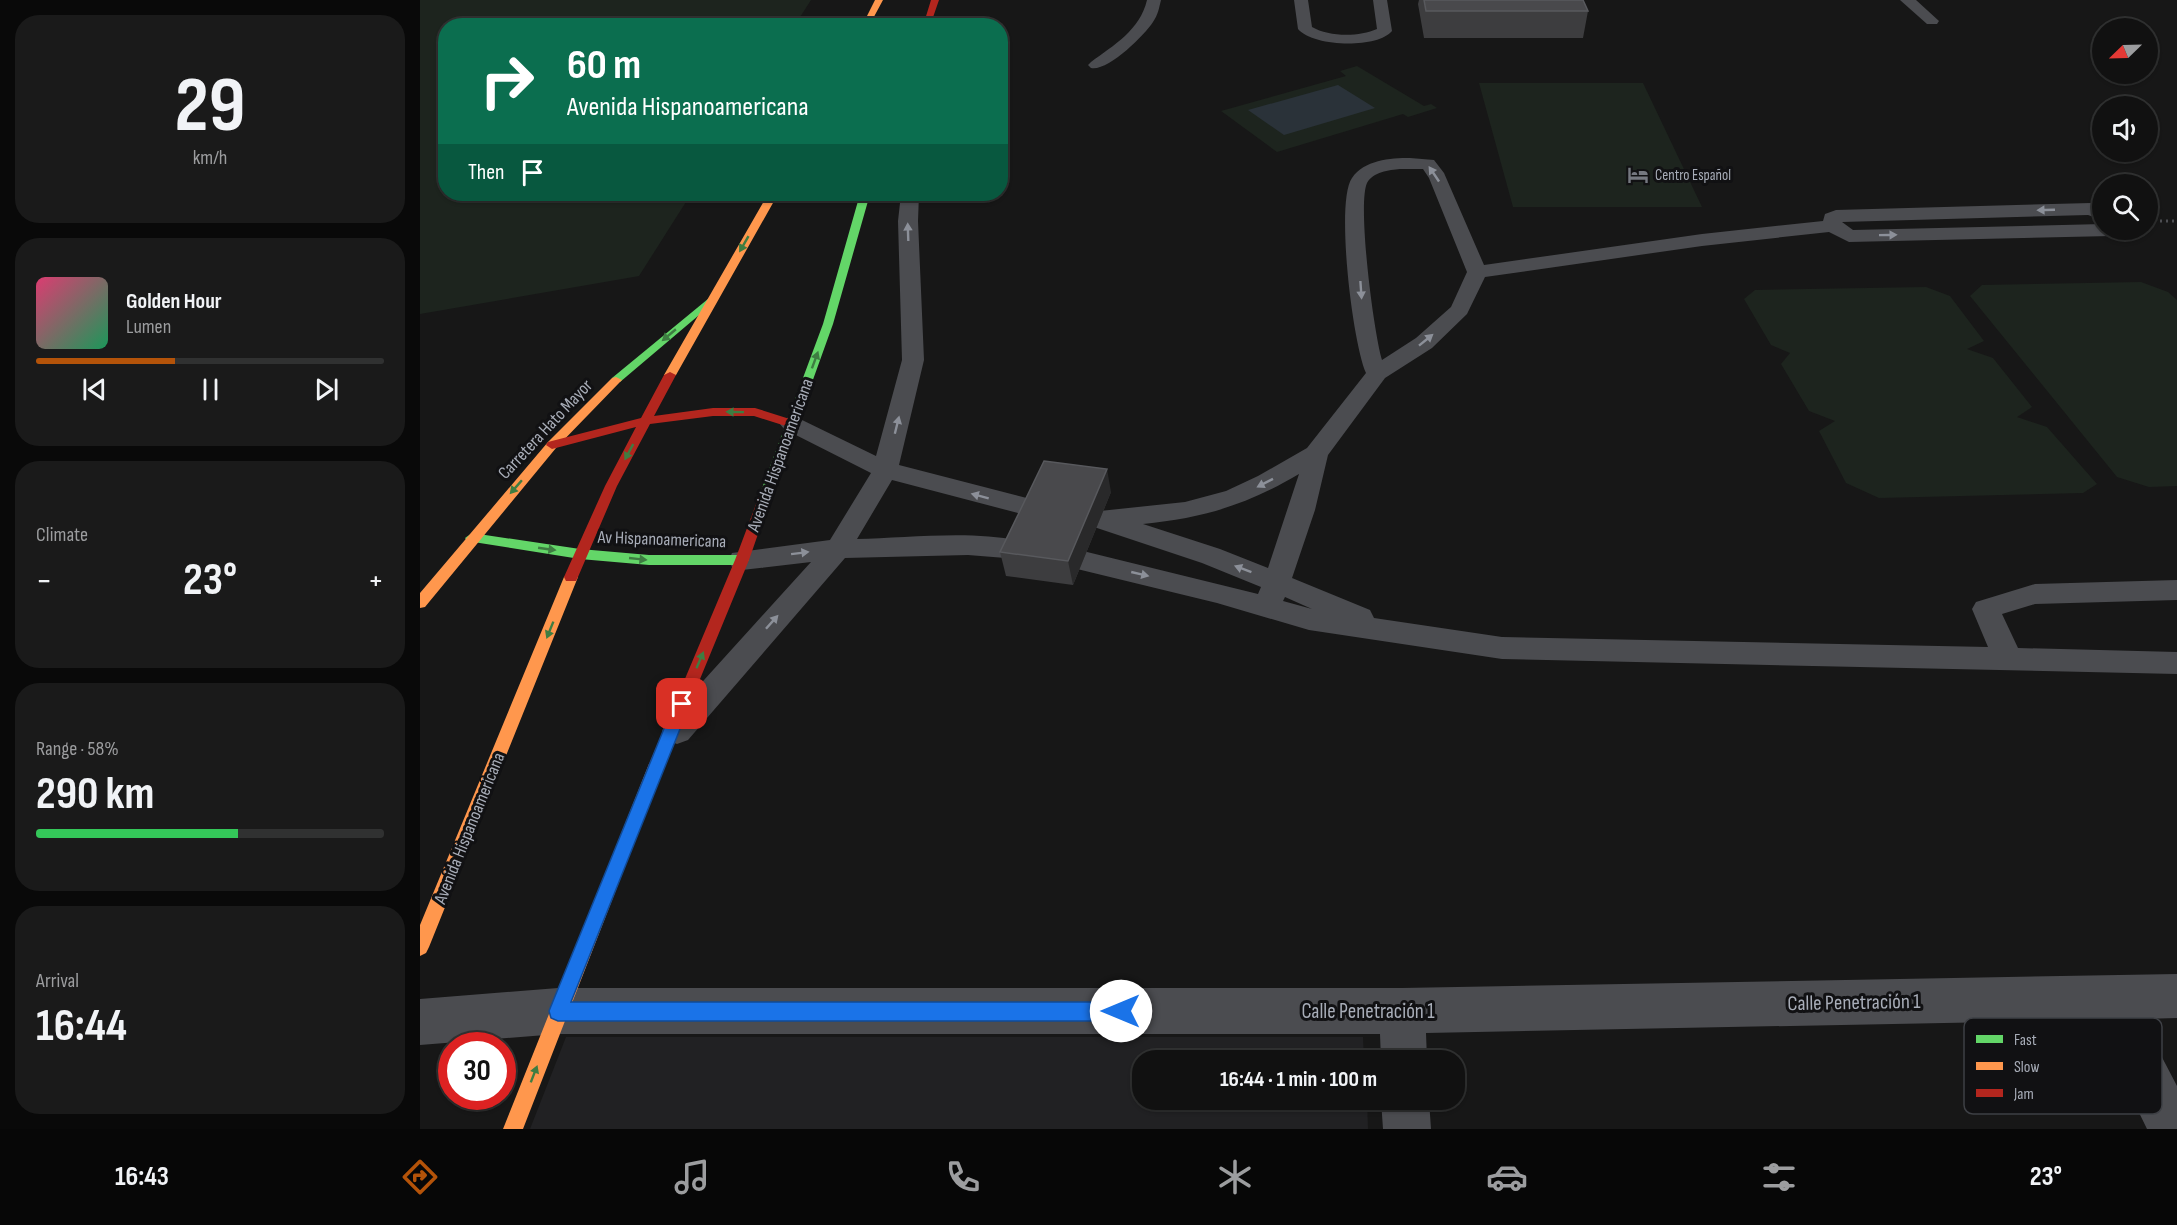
<!DOCTYPE html>
<meta charset="utf-8">
<style>
:root{--surface:#111;--page:#1a1a1a;--text:#f1f3f6;--muted:#9c9d9f;--line:#303131;--accent:#b45309}
body{margin:0;font-family:"Sofia Sans Condensed",sans-serif;background:var(--page);color:var(--text);height:100vh;display:flex;flex-direction:column;font-size:22px;white-space:nowrap}
*{box-sizing:border-box;margin:0}
p{font-size:20px;color:var(--muted)}
.icon{flex:none;width:33px;height:33px;fill:none;stroke:currentColor;stroke-width:2;stroke-linecap:round;stroke-linejoin:round}
.map{position:relative;flex:1;overflow:hidden}
.panel{display:flex;flex-direction:column;gap:15px;padding:15px;background:#090909;width:420px}
.panel>*{flex:none}
.guide{position:absolute;left:18px;top:18px;width:570px;height:183px;border-radius:24px;box-shadow:0 2px 4px #0004,0 0 0 2px var(--line);background:#0b6e4f;color:#fff;overflow:hidden}
.needle{width:39px;rotate:247deg}
.tools{position:absolute;left:1672px;top:18px;display:grid;gap:12px}
.tools a{display:grid;place-items:center;width:66px;height:66px;border-radius:50%;background:var(--surface);box-shadow:0 2px 4px #0004,0 0 0 2px var(--line);font-size:30px}
.speed{position:absolute;left:18px;top:1032px;display:flex;gap:12px;font-size:30px;font-weight:700;text-align:center}
.speed>*{display:grid;place-content:center;width:78px;height:78px;border-radius:50%;background:var(--surface);box-shadow:0 2px 4px #0004,0 0 0 2px var(--line);line-height:1}
.speed .limit{border:9px solid #d22;background:#fff;color:#111}
.pin{position:absolute;display:grid;place-items:center;width:51px;height:51px;color:#fff;margin:-26px;border-radius:12px;box-shadow:0 3px 9px #0006}
.me{position:absolute;width:66px;margin:-33px;rotate:270deg;stroke-linejoin:round;filter:drop-shadow(0 0 4px #0008)}
.turn{display:flex;align-items:center;gap:21px;height:126px;padding:0 30px;font-size:27px}
.turn .icon{width:78px;height:78px;stroke-width:2.5}
.turn b{display:block;font-size:42px;line-height:51px}
.then{display:flex;align-items:center;height:57px;padding:0 30px;background:#0003;gap:12px;font-size:22px}
.big{font-size:45px;font-weight:700;line-height:1.1}
.panel .tile{flex:1;display:flex;flex-direction:column;justify-content:center;gap:9px;min-width:0;padding:0 21px;border-radius:24px;background:var(--page)}
.panel .dial{align-items:center;gap:0}
.dial b{font-size:78px;line-height:1}
.song{display:flex;align-items:center;gap:18px}
.cover{width:72px;height:72px;border-radius:9px;background:linear-gradient(135deg,hsl(340 70% 55%),hsl(150 70% 35%))}
.played{height:6px;border-radius:3px;background:linear-gradient(90deg,var(--accent) 40%,var(--line) 40%)}
.keys{display:flex;justify-content:space-around;direction:ltr}
.heat{display:flex;justify-content:space-between;align-items:center;font-size:33px;direction:ltr}
.charge{height:9px;border-radius:4px;background:linear-gradient(90deg,#34c759 58%,var(--line) 0)}
.trip{position:absolute;left:712px;top:1050px;width:333px;height:60px;border-radius:24px;background:var(--surface);box-shadow:0 2px 4px #0004,0 0 0 2px var(--line);font-weight:700;line-height:60px;text-align:center}
.tabs{display:flex;height:96px;justify-content:space-around;align-items:center;background:#070707;color:var(--muted)}
.tabs .icon{width:42px;height:42px}
.tabs .on{color:var(--accent)}
.tabs b{font-size:27px;color:var(--text)}
main{display:flex;flex:1;min-height:0}
.map>svg:first-child{display:block}
.built{fill:#212123}
.green{fill:#1d241e}
.water{fill:#2a3239}
.lines{fill:none;stroke-linecap:round;stroke-linejoin:round}
.path{stroke:#4d4e52;stroke-width:3;stroke-dasharray:2 4;stroke-linecap:butt}
.lane{fill:#4b4c50;fill-rule:evenodd}
.street{fill:#4b4c50;fill-rule:evenodd}
.fast{fill:#63d668;fill-rule:evenodd}
.slow{fill:#ff974d;fill-rule:evenodd}
.jam{fill:#b3261e;fill-rule:evenodd}
.wall{fill:#3d3d3f}
.shaded-wall{fill:#29292a}
.building{fill:#49494c;stroke:#58595d;stroke-width:1.5}
.oneway{fill:#8c9099}
.oneway2{fill:#3e7d42}
.route{fill:#1a73e8;stroke:#114b97;stroke-width:1.5}
.labels{text-anchor:middle;stroke-width:6;stroke-linejoin:round;paint-order:stroke}
.far-poi-label{font-size:15px;fill:#a8adb8;stroke:#111113;text-anchor:start}
.street-label{font-size:18px;fill:#a8adb8;stroke:#111113}
.near-street-label{font-size:21px;fill:#a8adb8;stroke:#111113}
.key{fill:#111113;stroke:#3e4045;stroke-width:1.5}
.key-label{font-size:16px;fill:#a8adb8}
</style>
<main>
<section class="panel">
<div class="tile dial"><b>29</b><p>km/h</p></div>
<div class="tile">
<div class="song"><i class="cover"></i><div><b>Golden Hour</b><p>Lumen</p></div></div>
<div class="played"></div>
<div class="keys"><svg class="icon" aria-label="previous" viewBox="0 0 24 24"><path d="M18 5L8 12l10 7zM5 5v14"/></svg><svg class="icon" aria-label="pause" viewBox="0 0 24 24"><path d="M8 5v14M16 5v14"/></svg><svg class="icon" aria-label="next" viewBox="0 0 24 24"><path d="M6 5l10 7-10 7zM19 5v14"/></svg></div>
</div>
<div class="tile"><p>Climate</p>
<div class="heat"><a>−</a><b class="big">23°</b><a>+</a></div>
</div>
<div class="tile"><p>Range · 58%</p><b class="big">290 km</b><div class="charge"></div></div>
<div class="tile"><p>Arrival</p><b class="big">16:44</b></div>
</section>
<div class="map">
<svg width="1757" height="1129" viewBox="0 0 1757 1129">
<rect width="100%" height="100%" fill="#171717"/>
<path class="built" d="M146 1037H943L944 1060H723V1100H947L948 1129H110Z"/>
<path class="green" d="M0 0H391L375 25 26 26V194H271L219 276 0 314Z
M937 66 1004 106 1011 104 1017 108 988 117 983 114 857 152 801 111 926 76 920 71Z
M1059 83H1223L1282 207H1093Z
M1721 282 1748 292 1757 300V486L1729 487 1697 477 1550 296 1562 285Z
M1506 287 1530 296 1564 341 1547 349 1573 358 1612 407 1597 417 1627 427 1677 484 1663 493 1459 498 1426 483 1399 431 1415 421 1389 411 1361 364 1370 353 1351 345 1324 299 1335 290Z"/>
<path class="water" d="M918 85 955 108 864 135 828 110Z"/>
<g class="lines">
<path class="path" d="M1728 221H1757"/>
<path class="lane" d="M727 0H741C739 8 738 15 733 22 724 36 687 72 671 68L668 65 671 62C694 45 720 30 727 0Z
M874 0H888L892 27C909 37 939 37 957 29L953 0H967L972 31C957 49 893 47 878 29Z
M1480 0H1496L1519 21 1517 24H1507Z
M990 158 1014 160 1024 173 1064 265 1282 234 1403 221 1405 214 1416 210 1671 203 1683 207V220L1668 215 1422 222 1433 230 1683 224V230H1701L1698 234 1691 236 1429 242 1409 232 1282 246 1065 277 1047 314 1012 348 965 378 908 455 895 510 872 578 950 610 954 618 1082 637 1568 647 1552 609 1556 602 1615 584 1757 580V600L1615 604 1582 614 1598 648 1757 652V674L1082 659 889 630 797 603 653 568 650 561 653 554 663 551 838 594 841 587 782 563 671 526 667 520 671 514 680 511 765 502 806 491 838 476 887 448 946 373C933 345 915 202 932 178 944 160 970 158 990 158ZM980 169H1003L1009 178 1047 272 1031 307 996 338 962 360C954 334 937 205 947 183 953 172 969 170 980 169ZM879 474 848 568 800 549 723 524C783 518 827 505 879 474ZM865 597 892 609 863 601Z
M481 194H499L498 221 504 360 479 465 626 503 630 509 626 515 617 518 472 480 437 539C487 538 560 529 607 543L611 550 607 557 598 559 548 555 425 558 268 740 257 744 246 740 242 731 246 722 391 562 322 570 312 567 309 560 312 553 410 540 451 473 364 429 360 424 364 419 372 416 380 419 456 456 482 360 478 221Z"/>
<path class="street" d="M1757 974V1018L1722 1019 1757 1086V1129H1727L1674 1020 1006 1033 1007 1060H961L960 1034H138L0 1045V999L138 988H982Z
M961 1100H1009L1011 1129H963Z"/>
<path class="fast" d="M440 194H450L413 324 353 491 351 494H343L341 491 403 324Z
M294 294 299 297 298 299 200 382H192V378Z
M52 533 160 549 229 555H322L329 560 322 565H229L160 559 47 541 45 538Z"/>
<path class="slow" d="M455 0H463L449 26H442Z
M348 194H358L256 375 250 378 246 377 244 375Z
M196 377 202 380 200 382 136 448 5 607 0 608V593L128 442 192 378Z
M151 572 158 577 9 947 6 953 0 956V925L144 577Z
M235 762 241 764 243 769 103 1129H83L229 764Z"/>
<path class="jam" d="M511 0H519L510 26H503Z
M250 372 256 375 234 416 293 408H335L376 421 378 424 372 428 334 416H293L230 424 197 486 158 577 156 581H146L144 577 185 486 216 427 132 449 126 445 128 442 221 418 244 375Z
M347 487 353 491 329 560 243 769 241 774 235 776 229 774 227 769 315 560 341 491Z"/>
</g>
<path class="wall" d="M999 0H1163L1168 11 1163 38H1004L998 4Z
M691 492 653 585 586 576 580 552Z"/>
<path class="shaded-wall" d="M687 469 691 492 653 585 648 561Z"/>
<path class="building" d="M1004 0H1163L1168 11H1006Z
M624 461 687 469 648 561 580 552Z"/>
<defs><path id="oneway-solid" d="M-6-.8H1V-3.2L6.5 0L1 3.2V.8H-6Z" transform="scale(1.5)"/></defs>
<g class="oneway">
<use href="#oneway-solid" transform="translate(1014 174) rotate(-124)"/>
<use href="#oneway-solid" transform="translate(1626 210) rotate(178)"/>
<use href="#oneway-solid" transform="translate(488 232) rotate(-92)"/>
<use href="#oneway-solid" transform="translate(1468 235) rotate(-1)"/>
<use href="#oneway-solid" transform="translate(941 290) rotate(86)"/>
<use href="#oneway-solid" transform="translate(1006 340) rotate(-39)"/>
<use href="#oneway-solid" transform="translate(477 425) rotate(-76)"/>
<use href="#oneway-solid" transform="translate(845 483) rotate(153)"/>
<use href="#oneway-solid" transform="translate(560 496) rotate(-165)"/>
<use href="#oneway-solid" transform="translate(380 553) rotate(-7)"/>
<use href="#oneway-solid" transform="translate(823 569) rotate(-159)"/>
<use href="#oneway-solid" transform="translate(720 574) rotate(13)"/>
<use href="#oneway-solid" transform="translate(352 622) rotate(-48)"/>
</g>
<g class="oneway2">
<use href="#oneway-solid" transform="translate(324 244) rotate(120)"/>
<use href="#oneway-solid" transform="translate(249 335) rotate(140)"/>
<use href="#oneway-solid" transform="translate(395 360) rotate(-70)"/>
<use href="#oneway-solid" transform="translate(315 412) rotate(-179)"/>
<use href="#oneway-solid" transform="translate(209 452) rotate(118)"/>
<use href="#oneway-solid" transform="translate(96 487) rotate(131)"/>
<use href="#oneway-solid" transform="translate(127 549) rotate(8)"/>
<use href="#oneway-solid" transform="translate(218 559) rotate(6)"/>
<use href="#oneway-solid" transform="translate(130 630) rotate(112)"/>
<use href="#oneway-solid" transform="translate(280 660) rotate(-67)"/>
<use href="#oneway-solid" transform="translate(114 1074) rotate(-69)"/>
</g>
<path class="route" d="M262 698 267 700 270 704 151 1002H701L707 1005 710 1011 707 1018 701 1021H138L131 1018 129 1011 254 704 256 700Z"/>
<defs>
<g id="hotel-bare" transform="scale(1.62)"><path d="M-6-4.5h1.5V1H6V5H4.5V3h-9V5H-6ZM-4 0a1.8 1.8 0 1 1 3.6 0ZM.5 0V-2.5h3Q6-2.5 6 0Z" fill="#757880" stroke="#111113" stroke-width="2.5" paint-order="stroke"/></g>
</defs>
<g fill-rule="evenodd">
<use href="#hotel-bare" x="1218" y="175"/>
</g>
<g class="labels">
<g class="far-poi-label">
<text x="1235" y="180">Centro Español</text>
</g>
<g class="street-label">
<text transform="translate(125 429) rotate(-47)" y="6">Carretera Hato Mayor</text>
<text transform="translate(360 455) rotate(-70)" y="6">Avenida Hispanoamericana</text>
<text transform="translate(242 539) rotate(2)" y="6">Av Hispanoamericana</text>
<text transform="translate(49 828) rotate(-68)" y="6">Avenida Hispanoamericana</text>
</g>
<g class="near-street-label">
<text transform="translate(1434 1002) rotate(-1)" y="7">Calle Penetración 1</text>
<text x="948" y="1018">Calle Penetración 1</text>
</g>
</g>
<rect x="1544" y="1018" width="198" height="96" rx="9" class="key"/>
<rect x="1556" y="1035" width="27" height="8" fill="#63d668"/>
<rect x="1556" y="1062" width="27" height="8" fill="#ff974d"/>
<rect x="1556" y="1089" width="27" height="8" fill="#b3261e"/>
<g class="key-label">
<text x="1594" y="1045">Fast</text>
<text x="1594" y="1072">Slow</text>
<text x="1594" y="1099">Jam</text>
</g>
</svg>
<div class="tools">
<a><svg class="needle" viewBox="-14 -14 28 28"><path d="M0-13l5 13h-10z" fill="#e53935"/><path d="M0 13l5-13h-10z" fill="#9c9d9f"/></svg></a>
<a><svg class="icon" aria-label="sound" viewBox="0 0 24 24"><path d="M4 9h4l5-4v14l-5-4H4zM17 9q2 3 0 6"/></svg></a>
<a><svg class="icon" aria-label="search" viewBox="0 0 24 24"><circle cx="10" cy="10" r="6"/><path d="M15 15l6 6"/></svg></a>
</div>
<div class="speed"><div class="limit">30</div></div>
<div class="pin" style="left:262px;top:704px;background:#d93025"><svg class="icon" aria-label="arrive" viewBox="0 0 24 24"><path d="M6 21V4h12l-3 4 3 4H6"/></svg></div>
<svg class="me" style="left:701px;top:1011px" viewBox="-20 -20 40 40"><circle r="19" fill="#fff"/><path d="M0-13L10 11 0 6-10 11z" fill="#1a73e8"/></svg>
<div class="trip">16:44 · 1 min · 100 m</div>
<div class="guide">
<div class="turn"><svg class="icon" aria-label="right" viewBox="0 0 24 24"><path d="M7 20v-9h11M14 6l5 5-5 5"/></svg><div><b>60 m</b>Avenida Hispanoamericana</div></div>
<div class="then">Then<svg class="icon" aria-label="arrive" viewBox="0 0 24 24"><path d="M6 21V4h12l-3 4 3 4H6"/></svg></div>
</div>
</div>
</main>
<nav class="tabs">
<b>16:43</b>
<svg class="icon on" aria-label="directions" viewBox="0 0 24 24"><path d="M12 3l9 9-9 9-9-9zM9 14v-3h6M13 9l2 2-2 2"/></svg>
<svg class="icon" aria-label="music" viewBox="0 0 24 24"><path d="M9 18V5l10-2v13"/><circle cx="6" cy="18" r="3"/><circle cx="16" cy="16" r="3"/></svg>
<svg class="icon" aria-label="phone" viewBox="0 0 24 24"><path d="M5 4h4l2 5-3 2q2 4 5 5l2-3 5 2v4C11 20 4 13 5 4z"/></svg>
<svg class="icon" aria-label="climate" viewBox="0 0 24 24"><path d="M12 3v18M4 7l16 10M4 17L20 7"/></svg>
<svg class="icon" aria-label="car" viewBox="0 0 24 24"><path d="M5 17H2v-5l4-1 3-4h7l3 4 3 1v5h-3M9 17h6M6 11h13"/><circle cx="7" cy="17" r="2"/><circle cx="17" cy="17" r="2"/></svg>
<svg class="icon" aria-label="filters" viewBox="0 0 24 24"><path d="M4 7h16M4 17h16"/><circle cx="9" cy="7" r="2"/><circle cx="15" cy="17" r="2"/></svg>
<b>23°</b>
</nav>
